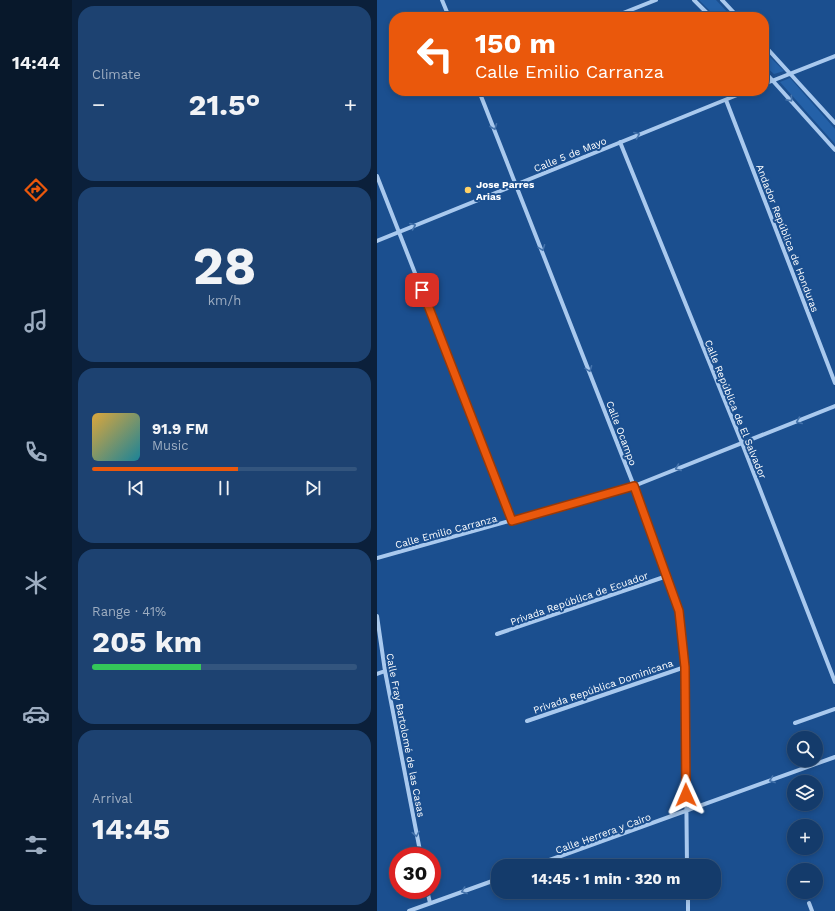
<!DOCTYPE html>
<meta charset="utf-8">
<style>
:root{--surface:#143b6b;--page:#1d4271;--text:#f1f3f6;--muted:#9dadc1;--line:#33557e;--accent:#ea580c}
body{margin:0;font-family:"Work Sans",sans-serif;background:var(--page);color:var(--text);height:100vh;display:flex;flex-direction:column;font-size:15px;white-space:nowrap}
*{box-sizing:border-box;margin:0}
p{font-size:13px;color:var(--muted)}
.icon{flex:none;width:22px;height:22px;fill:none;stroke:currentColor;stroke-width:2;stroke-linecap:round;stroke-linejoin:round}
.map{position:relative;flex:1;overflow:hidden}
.drawer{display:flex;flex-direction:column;gap:6px;padding:6px;background:#0b203b;width:305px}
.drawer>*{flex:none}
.hud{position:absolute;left:12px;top:12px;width:380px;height:84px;border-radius:16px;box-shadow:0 2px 6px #0003,0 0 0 1px var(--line);background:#ea580c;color:#fff;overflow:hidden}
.controls{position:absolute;left:410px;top:731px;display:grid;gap:8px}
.controls a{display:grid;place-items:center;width:36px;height:36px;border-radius:50%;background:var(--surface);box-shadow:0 2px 6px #0003,0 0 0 1px var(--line);font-size:20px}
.speed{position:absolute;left:12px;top:847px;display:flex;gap:8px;font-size:20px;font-weight:700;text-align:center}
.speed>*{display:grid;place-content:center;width:52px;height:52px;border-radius:50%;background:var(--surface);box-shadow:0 2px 6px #0003,0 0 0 1px var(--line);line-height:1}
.speed .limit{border:6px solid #d22;background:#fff;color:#111}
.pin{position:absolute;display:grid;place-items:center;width:34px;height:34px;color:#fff;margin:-17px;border-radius:8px;box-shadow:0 2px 6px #0006}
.me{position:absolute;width:44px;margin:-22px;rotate:359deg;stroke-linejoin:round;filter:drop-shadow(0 0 3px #0008)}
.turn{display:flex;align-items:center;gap:14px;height:84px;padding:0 20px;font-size:18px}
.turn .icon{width:52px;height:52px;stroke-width:2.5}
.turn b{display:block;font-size:28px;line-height:34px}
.big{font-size:30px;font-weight:700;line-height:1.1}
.drawer .tile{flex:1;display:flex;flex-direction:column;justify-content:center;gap:6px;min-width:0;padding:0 14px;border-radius:16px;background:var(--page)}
.drawer .dial{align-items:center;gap:0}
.dial b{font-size:52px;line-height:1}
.song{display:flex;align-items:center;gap:12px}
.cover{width:48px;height:48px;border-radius:6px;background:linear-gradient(135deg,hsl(40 70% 55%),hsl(190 70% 35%))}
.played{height:4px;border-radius:2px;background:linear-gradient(90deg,var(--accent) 55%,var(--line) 55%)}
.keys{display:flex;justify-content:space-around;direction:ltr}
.heat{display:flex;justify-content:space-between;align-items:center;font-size:22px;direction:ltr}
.charge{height:6px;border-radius:3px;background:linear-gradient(90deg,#34c759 41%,var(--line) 0)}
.trip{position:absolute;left:114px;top:859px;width:230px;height:40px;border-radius:16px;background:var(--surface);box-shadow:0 2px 6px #0003,0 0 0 1px var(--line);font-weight:700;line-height:40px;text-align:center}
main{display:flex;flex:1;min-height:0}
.menu{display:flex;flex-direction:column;width:72px;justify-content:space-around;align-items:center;background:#08182b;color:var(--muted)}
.menu .icon{width:28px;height:28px}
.menu .selected{color:var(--accent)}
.menu b{font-size:18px;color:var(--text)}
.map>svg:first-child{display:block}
.green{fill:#2461a8}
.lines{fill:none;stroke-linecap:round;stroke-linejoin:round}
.street{stroke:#a9c9ee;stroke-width:4}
.oneway{stroke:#4674ac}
.route-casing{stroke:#983908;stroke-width:10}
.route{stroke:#ea580c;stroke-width:7}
.poi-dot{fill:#ffd166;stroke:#1b4f8f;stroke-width:1.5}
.labels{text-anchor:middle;stroke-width:4;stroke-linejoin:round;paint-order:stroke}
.street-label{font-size:10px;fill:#fff;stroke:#1b4f8f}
.poi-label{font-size:10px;font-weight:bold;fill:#fff;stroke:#1b4f8f;text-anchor:start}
</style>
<main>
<nav class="menu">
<b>14:44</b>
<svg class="icon selected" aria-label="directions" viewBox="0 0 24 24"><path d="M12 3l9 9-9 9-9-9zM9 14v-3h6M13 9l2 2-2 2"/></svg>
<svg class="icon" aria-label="music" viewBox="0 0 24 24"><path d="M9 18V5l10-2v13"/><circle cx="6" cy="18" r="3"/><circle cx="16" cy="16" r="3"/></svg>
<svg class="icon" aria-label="phone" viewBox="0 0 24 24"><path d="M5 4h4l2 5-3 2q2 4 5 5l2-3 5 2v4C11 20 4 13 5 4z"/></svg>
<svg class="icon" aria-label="climate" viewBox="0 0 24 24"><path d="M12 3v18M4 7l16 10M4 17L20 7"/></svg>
<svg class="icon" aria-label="car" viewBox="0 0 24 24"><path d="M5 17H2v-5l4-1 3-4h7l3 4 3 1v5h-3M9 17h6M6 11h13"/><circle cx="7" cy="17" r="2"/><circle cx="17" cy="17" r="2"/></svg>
<svg class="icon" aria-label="filters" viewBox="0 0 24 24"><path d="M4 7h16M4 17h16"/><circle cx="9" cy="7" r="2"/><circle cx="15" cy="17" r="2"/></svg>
</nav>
<section class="drawer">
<div class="tile"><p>Climate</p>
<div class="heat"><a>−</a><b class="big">21.5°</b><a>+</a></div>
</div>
<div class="tile dial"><b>28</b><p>km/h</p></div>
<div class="tile">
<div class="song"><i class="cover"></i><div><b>91.9 FM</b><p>Music</p></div></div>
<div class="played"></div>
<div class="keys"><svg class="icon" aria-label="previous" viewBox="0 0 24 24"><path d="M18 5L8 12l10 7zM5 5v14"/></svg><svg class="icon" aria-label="pause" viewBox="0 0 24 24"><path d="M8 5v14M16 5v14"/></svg><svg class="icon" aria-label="next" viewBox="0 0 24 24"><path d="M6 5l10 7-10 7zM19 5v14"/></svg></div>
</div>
<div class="tile"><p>Range · 41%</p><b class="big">205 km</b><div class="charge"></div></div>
<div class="tile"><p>Arrival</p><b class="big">14:45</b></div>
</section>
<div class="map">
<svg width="458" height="911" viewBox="0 0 458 911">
<rect width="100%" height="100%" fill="#1b4f8f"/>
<path class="green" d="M322 0H339L355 17H339Z
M387 51 407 71 397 74 387 65Z
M413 78 458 129V144L403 82Z"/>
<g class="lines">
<path class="street" d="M65 0 72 17
M317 0 334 17
M345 0 361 17
M236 17 279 0
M387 45 458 123
M387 71 458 150
M387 84 458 56
M102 91 257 486 300 603 308 667 310 866
M349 100 458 383
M243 142 365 443 458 682
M0 176 135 521
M0 241 370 91
M0 558 257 486 458 406
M0 616 8 671 44 856
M120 634 290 576
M0 674 8 671
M150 721 308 667
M418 723 458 709
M156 866 458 757
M50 890 53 903
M311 892V911
M432 903 435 911
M32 911 121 879"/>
</g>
<defs><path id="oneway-chevron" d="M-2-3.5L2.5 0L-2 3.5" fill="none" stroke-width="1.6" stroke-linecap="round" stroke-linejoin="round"/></defs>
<g class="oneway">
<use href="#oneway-chevron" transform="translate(413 99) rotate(49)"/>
<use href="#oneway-chevron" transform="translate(117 127) rotate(68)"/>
<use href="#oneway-chevron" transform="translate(260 135) rotate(-22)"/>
<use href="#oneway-chevron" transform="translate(36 226) rotate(-22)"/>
<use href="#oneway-chevron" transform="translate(165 248) rotate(69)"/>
<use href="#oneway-chevron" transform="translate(212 369) rotate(69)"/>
<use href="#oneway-chevron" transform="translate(422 421) rotate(158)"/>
<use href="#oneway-chevron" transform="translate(301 468) rotate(158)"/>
<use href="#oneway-chevron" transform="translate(395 780) rotate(160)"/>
<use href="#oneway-chevron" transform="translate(39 834) rotate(79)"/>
<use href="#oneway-chevron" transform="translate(87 891) rotate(160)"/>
</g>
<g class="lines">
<g class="route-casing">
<path id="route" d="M45 290 135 521 257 486 302 611 308 667 309 795"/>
</g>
<use href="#route" class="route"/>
</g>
<circle class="poi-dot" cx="91" cy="190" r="4"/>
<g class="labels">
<g class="street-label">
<text transform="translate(193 154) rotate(-22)" y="4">Calle 5 de Mayo</text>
<text transform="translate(411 238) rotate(69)" y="4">Andador República de Honduras</text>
<text transform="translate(359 409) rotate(68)" y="4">Calle República de El Salvador</text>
<text transform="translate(245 433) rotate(69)" y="4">Calle Ocampo</text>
<text transform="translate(69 531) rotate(-15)" y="4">Calle Emilio Carranza</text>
<text transform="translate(202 598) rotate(-19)" y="4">Privada República de Ecuador</text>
<text transform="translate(226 686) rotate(-19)" y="4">Privada República Dominicana</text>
<text transform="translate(29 735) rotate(79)" y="4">Calle Fray Bartolomé de las Casas</text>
<text transform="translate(226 833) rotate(-20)" y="4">Calle Herrera y Cairo</text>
</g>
<g class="poi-label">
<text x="99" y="188">Jose Parres<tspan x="99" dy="12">Arias</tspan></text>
</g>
</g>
</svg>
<div class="controls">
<a><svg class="icon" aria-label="search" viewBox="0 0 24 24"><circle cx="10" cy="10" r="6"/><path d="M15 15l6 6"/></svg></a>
<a><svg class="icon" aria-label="layers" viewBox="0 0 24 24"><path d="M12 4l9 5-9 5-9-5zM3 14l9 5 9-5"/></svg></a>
<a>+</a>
<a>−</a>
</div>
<div class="speed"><div class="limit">30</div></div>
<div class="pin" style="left:45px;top:290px;background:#d93025"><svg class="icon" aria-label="arrive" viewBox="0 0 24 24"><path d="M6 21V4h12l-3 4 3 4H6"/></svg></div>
<svg class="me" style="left:309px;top:795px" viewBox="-20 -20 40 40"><path d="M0-17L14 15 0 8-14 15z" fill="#ea580c" stroke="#fff" stroke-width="4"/></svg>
<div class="trip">14:45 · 1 min · 320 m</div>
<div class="hud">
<div class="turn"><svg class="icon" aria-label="left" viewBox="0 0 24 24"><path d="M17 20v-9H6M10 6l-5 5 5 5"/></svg><div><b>150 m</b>Calle Emilio Carranza</div></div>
</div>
</div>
</main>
